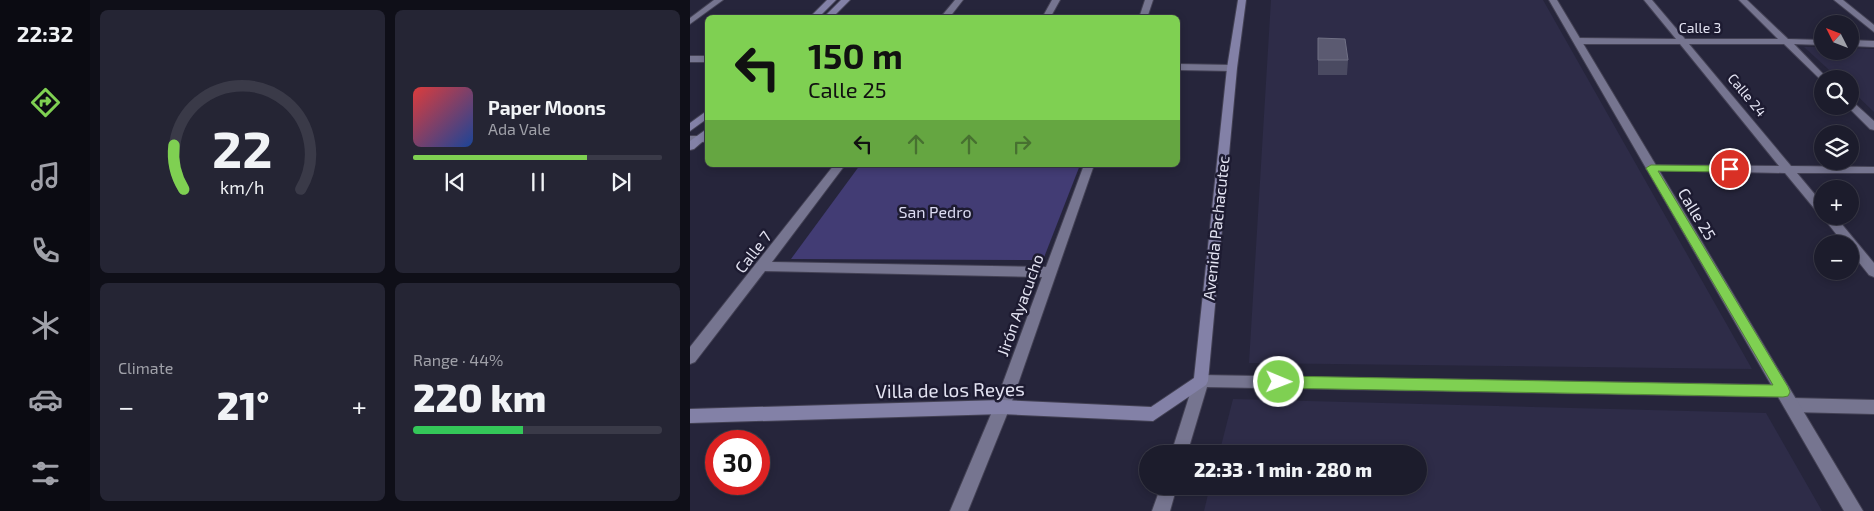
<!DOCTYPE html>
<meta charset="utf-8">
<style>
:root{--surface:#1c1c2c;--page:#252534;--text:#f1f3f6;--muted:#a0a1a9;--line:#3a3a48;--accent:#7fd052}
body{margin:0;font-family:"Exo 2",sans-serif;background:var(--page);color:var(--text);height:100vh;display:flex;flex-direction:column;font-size:19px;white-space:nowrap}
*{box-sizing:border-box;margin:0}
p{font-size:16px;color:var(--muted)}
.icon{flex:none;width:28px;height:28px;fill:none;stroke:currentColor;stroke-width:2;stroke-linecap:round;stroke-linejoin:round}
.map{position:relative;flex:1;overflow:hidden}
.details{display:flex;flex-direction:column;gap:10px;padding:10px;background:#0f0f18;width:600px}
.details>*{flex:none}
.guide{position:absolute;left:15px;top:15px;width:475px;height:152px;border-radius:8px;box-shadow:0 2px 8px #0003,0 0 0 1px var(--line);background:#7fd052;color:#111;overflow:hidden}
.needle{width:32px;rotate:312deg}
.fabs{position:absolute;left:1124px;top:15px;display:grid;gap:10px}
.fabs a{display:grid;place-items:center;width:45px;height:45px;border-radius:50%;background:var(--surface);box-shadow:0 2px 8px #0003,0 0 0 1px var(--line);font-size:25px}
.speed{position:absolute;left:15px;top:430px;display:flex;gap:10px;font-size:25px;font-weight:700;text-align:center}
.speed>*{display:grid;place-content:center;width:65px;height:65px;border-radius:50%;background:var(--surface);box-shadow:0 2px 8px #0003,0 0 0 1px var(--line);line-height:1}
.speed .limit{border:8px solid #d22;background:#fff;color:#111}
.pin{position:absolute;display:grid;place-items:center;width:42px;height:42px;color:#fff;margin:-21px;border:2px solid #fff;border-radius:50%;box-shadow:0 1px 5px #0007}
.me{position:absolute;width:55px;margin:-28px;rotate:91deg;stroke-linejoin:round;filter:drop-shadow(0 0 4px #0008)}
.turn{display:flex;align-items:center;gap:18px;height:105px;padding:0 20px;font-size:22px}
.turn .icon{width:65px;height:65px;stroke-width:2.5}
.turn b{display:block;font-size:35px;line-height:42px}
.lanes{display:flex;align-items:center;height:48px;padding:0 20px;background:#0003;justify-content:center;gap:25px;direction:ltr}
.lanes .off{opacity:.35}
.big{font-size:38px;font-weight:800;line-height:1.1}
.details .card{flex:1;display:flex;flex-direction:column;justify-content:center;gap:8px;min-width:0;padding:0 18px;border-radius:8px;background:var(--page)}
.details .dial{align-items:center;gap:0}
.dial svg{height:130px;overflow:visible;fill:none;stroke:var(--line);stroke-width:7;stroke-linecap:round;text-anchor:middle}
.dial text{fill:var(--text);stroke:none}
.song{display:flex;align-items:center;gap:15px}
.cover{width:60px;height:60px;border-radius:8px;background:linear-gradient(135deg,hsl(0 70% 55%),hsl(220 70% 35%))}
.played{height:5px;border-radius:2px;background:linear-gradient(90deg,var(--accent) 70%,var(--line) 70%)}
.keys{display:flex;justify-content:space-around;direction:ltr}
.heat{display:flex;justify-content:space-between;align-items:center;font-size:28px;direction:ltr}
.charge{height:8px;border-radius:4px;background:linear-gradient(90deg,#34c759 44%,var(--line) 0)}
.details .tiles{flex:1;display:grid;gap:10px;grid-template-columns:repeat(2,1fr)}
.trip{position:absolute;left:449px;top:445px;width:288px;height:50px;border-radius:25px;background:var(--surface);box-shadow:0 2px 8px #0003,0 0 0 1px var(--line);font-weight:800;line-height:50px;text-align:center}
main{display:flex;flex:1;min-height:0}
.tabs{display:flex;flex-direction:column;width:90px;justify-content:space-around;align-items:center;background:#0b0b12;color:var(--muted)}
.tabs .icon{width:35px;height:35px}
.tabs .current{color:var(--accent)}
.tabs b{font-size:22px;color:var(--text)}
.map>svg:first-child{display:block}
.built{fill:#2e2c48}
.green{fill:#423c74}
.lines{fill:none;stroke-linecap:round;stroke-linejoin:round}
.minor-casing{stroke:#434154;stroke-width:2}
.tertiary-casing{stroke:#434154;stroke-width:2}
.secondary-casing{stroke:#434154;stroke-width:2}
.minor{fill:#767590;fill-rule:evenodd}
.tertiary{fill:#767590;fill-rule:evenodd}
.secondary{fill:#8381a7;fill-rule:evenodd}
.wall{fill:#4a4a61}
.building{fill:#5b5a71;stroke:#707085}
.route{fill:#7fd052;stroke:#538735}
.labels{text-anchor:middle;stroke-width:5;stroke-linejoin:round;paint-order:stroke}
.far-street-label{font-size:14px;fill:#e3e3f2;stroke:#1d1b31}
.park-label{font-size:16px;fill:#dcdbf2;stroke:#1d1b31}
.street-label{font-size:16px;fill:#e3e3f2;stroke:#1d1b31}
.near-street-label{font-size:19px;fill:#e3e3f2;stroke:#1d1b31}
</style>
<main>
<nav class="tabs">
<b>22:32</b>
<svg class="icon current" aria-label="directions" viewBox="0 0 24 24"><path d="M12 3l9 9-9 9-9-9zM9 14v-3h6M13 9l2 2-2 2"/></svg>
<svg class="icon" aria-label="music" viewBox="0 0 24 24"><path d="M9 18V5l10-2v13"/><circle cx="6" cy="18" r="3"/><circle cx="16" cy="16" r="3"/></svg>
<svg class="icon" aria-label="phone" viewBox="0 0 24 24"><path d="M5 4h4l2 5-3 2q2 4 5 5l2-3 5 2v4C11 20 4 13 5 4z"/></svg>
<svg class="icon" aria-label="climate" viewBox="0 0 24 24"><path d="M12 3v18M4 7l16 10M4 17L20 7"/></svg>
<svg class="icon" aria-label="car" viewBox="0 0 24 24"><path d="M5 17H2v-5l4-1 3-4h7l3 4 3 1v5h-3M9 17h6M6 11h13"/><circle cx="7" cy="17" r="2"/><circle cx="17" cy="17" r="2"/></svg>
<svg class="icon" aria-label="filters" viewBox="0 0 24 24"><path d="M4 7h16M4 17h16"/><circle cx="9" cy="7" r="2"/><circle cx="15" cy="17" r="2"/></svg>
</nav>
<section class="details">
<div class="tiles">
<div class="card dial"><svg viewBox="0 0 100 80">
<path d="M14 69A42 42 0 1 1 86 69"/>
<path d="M14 69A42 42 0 0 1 8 42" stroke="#7fd052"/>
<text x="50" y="56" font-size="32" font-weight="700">22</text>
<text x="50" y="72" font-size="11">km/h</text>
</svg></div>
<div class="card">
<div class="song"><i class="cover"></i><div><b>Paper Moons</b><p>Ada Vale</p></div></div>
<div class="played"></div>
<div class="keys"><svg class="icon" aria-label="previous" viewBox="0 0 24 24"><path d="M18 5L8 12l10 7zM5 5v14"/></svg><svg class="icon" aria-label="pause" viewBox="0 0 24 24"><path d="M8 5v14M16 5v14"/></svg><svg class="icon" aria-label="next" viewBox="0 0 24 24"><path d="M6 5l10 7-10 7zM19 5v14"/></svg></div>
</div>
<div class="card"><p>Climate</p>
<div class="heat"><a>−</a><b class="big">21°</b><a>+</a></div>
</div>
<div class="card"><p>Range · 44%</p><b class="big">220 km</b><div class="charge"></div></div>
</div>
</section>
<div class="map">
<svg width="1184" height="511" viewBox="0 0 1184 511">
<rect width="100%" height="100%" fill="#26253b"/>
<path class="built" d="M581 0H853L1062 369 559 363Z
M1114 47H1132V51H1160V48L1184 49V112L1160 89V79H1149Z
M543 399 1076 413 1132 511H514L520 486H728V454H529Z"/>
<path class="green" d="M170 165H390L353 260 101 259Z"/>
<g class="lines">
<g class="minor-casing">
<path id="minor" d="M24 0H33L0 24V18Z
M265 0H273L259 18H250Z
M362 0H370L360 18H352Z
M455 0H463L457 18H449Z
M954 0H962L995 39H1088L1049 0H1057L1098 39 1132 40V45L1104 44 1138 79H1132V81L1094 44H999L1101 166 1184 167V173H1107L1132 203V214L1128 213 1095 173 957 170 956 168 961 165 1089 166 990 44H887L883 41 887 38 986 39Z
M1160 40 1184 41V47L1160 46Z
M0 56H18V62H0Z
M488 64 542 65 547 68 542 71 488 70Z
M1160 101 1163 102 1184 121V130L1180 129 1157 106H1160Z
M0 136H18V142H0Z
M144 165H155L82 262 356 267 394 165H404L320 407 278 511H260L304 407 352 277 75 271 5 362 0 364V347Z
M1132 216H1145L1184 263V277L1179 275 1160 251V244H1154Z
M511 375 1093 385 1098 386 1100 391 1098 396 1093 397 517 387 497 454H481L504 381 506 377Z
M1102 398 1184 400V414L1102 412 1097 410 1094 405 1097 400Z
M471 486H487L480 511H462Z"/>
</g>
<g class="tertiary-casing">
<path id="tertiary" d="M859 0H867L1173 511H1154Z
M1144 0H1153L1184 25V32Z"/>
</g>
<g class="secondary-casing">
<path id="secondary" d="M137 0H146L128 18H119Z
M151 0H160L142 18H133Z
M548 0H556L547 68 518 381 516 385 463 421 312 414 0 423V409L312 400 461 407 504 378 537 68Z
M18 110V118L0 131V123Z
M18 128V137L4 149 0 150V141Z"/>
</g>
<use href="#minor" class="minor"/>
<use href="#tertiary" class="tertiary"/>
<use href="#secondary" class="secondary"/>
</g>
<path class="wall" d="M628 38 658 60 657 75H628Z"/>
<path class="building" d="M628 38 655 39 658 60H628Z"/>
<path class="route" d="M961 165 1040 166 1045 169 1040 172 968 171 1098 387 1100 392 1098 396 1093 397 589 388 584 386 582 382 584 378 589 376 1083 385 956 168Z"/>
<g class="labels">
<g class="far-street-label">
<text x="1010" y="33">Calle 3</text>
<text transform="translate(1057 95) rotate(50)" y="5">Calle 24</text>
</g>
<g class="park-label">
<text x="245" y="218">San Pedro</text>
</g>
<g class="street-label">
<text transform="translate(1007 214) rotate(59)" y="6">Calle 25</text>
<text transform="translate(526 228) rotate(-84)" y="6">Avenida Pachacutec</text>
<text transform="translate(63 252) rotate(-52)" y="6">Calle 7</text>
<text transform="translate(330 305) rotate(-70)" y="6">Jirón Ayacucho</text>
</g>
<g class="near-street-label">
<text transform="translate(260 390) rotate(-1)" y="7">Villa de los Reyes</text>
</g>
</g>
</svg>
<div class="fabs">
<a><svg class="needle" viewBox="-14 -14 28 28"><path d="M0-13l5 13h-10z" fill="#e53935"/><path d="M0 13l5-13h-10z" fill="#a0a1a9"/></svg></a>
<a><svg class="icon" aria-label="search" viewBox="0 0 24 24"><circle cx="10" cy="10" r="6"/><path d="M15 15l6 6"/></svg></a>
<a><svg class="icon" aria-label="layers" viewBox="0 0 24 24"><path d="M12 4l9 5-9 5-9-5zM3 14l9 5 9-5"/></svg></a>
<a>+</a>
<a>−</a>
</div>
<div class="speed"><div class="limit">30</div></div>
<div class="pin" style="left:1040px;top:169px;background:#d93025"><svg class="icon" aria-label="arrive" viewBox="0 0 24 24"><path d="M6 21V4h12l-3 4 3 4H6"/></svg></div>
<svg class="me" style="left:589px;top:382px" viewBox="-20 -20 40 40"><circle r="17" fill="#7fd052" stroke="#fff" stroke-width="3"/><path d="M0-11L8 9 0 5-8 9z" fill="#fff"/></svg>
<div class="trip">22:33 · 1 min · 280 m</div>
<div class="guide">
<div class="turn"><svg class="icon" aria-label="left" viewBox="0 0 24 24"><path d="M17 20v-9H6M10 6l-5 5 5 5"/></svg><div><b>150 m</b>Calle 25</div></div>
<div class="lanes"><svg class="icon" aria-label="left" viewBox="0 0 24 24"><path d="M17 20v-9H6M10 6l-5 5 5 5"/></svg><svg class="icon off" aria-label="ahead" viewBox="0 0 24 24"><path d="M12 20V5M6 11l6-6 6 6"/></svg><svg class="icon off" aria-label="ahead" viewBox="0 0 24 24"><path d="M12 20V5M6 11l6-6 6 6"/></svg><svg class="icon off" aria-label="right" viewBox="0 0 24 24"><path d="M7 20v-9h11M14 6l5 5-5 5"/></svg></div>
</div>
</div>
</main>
